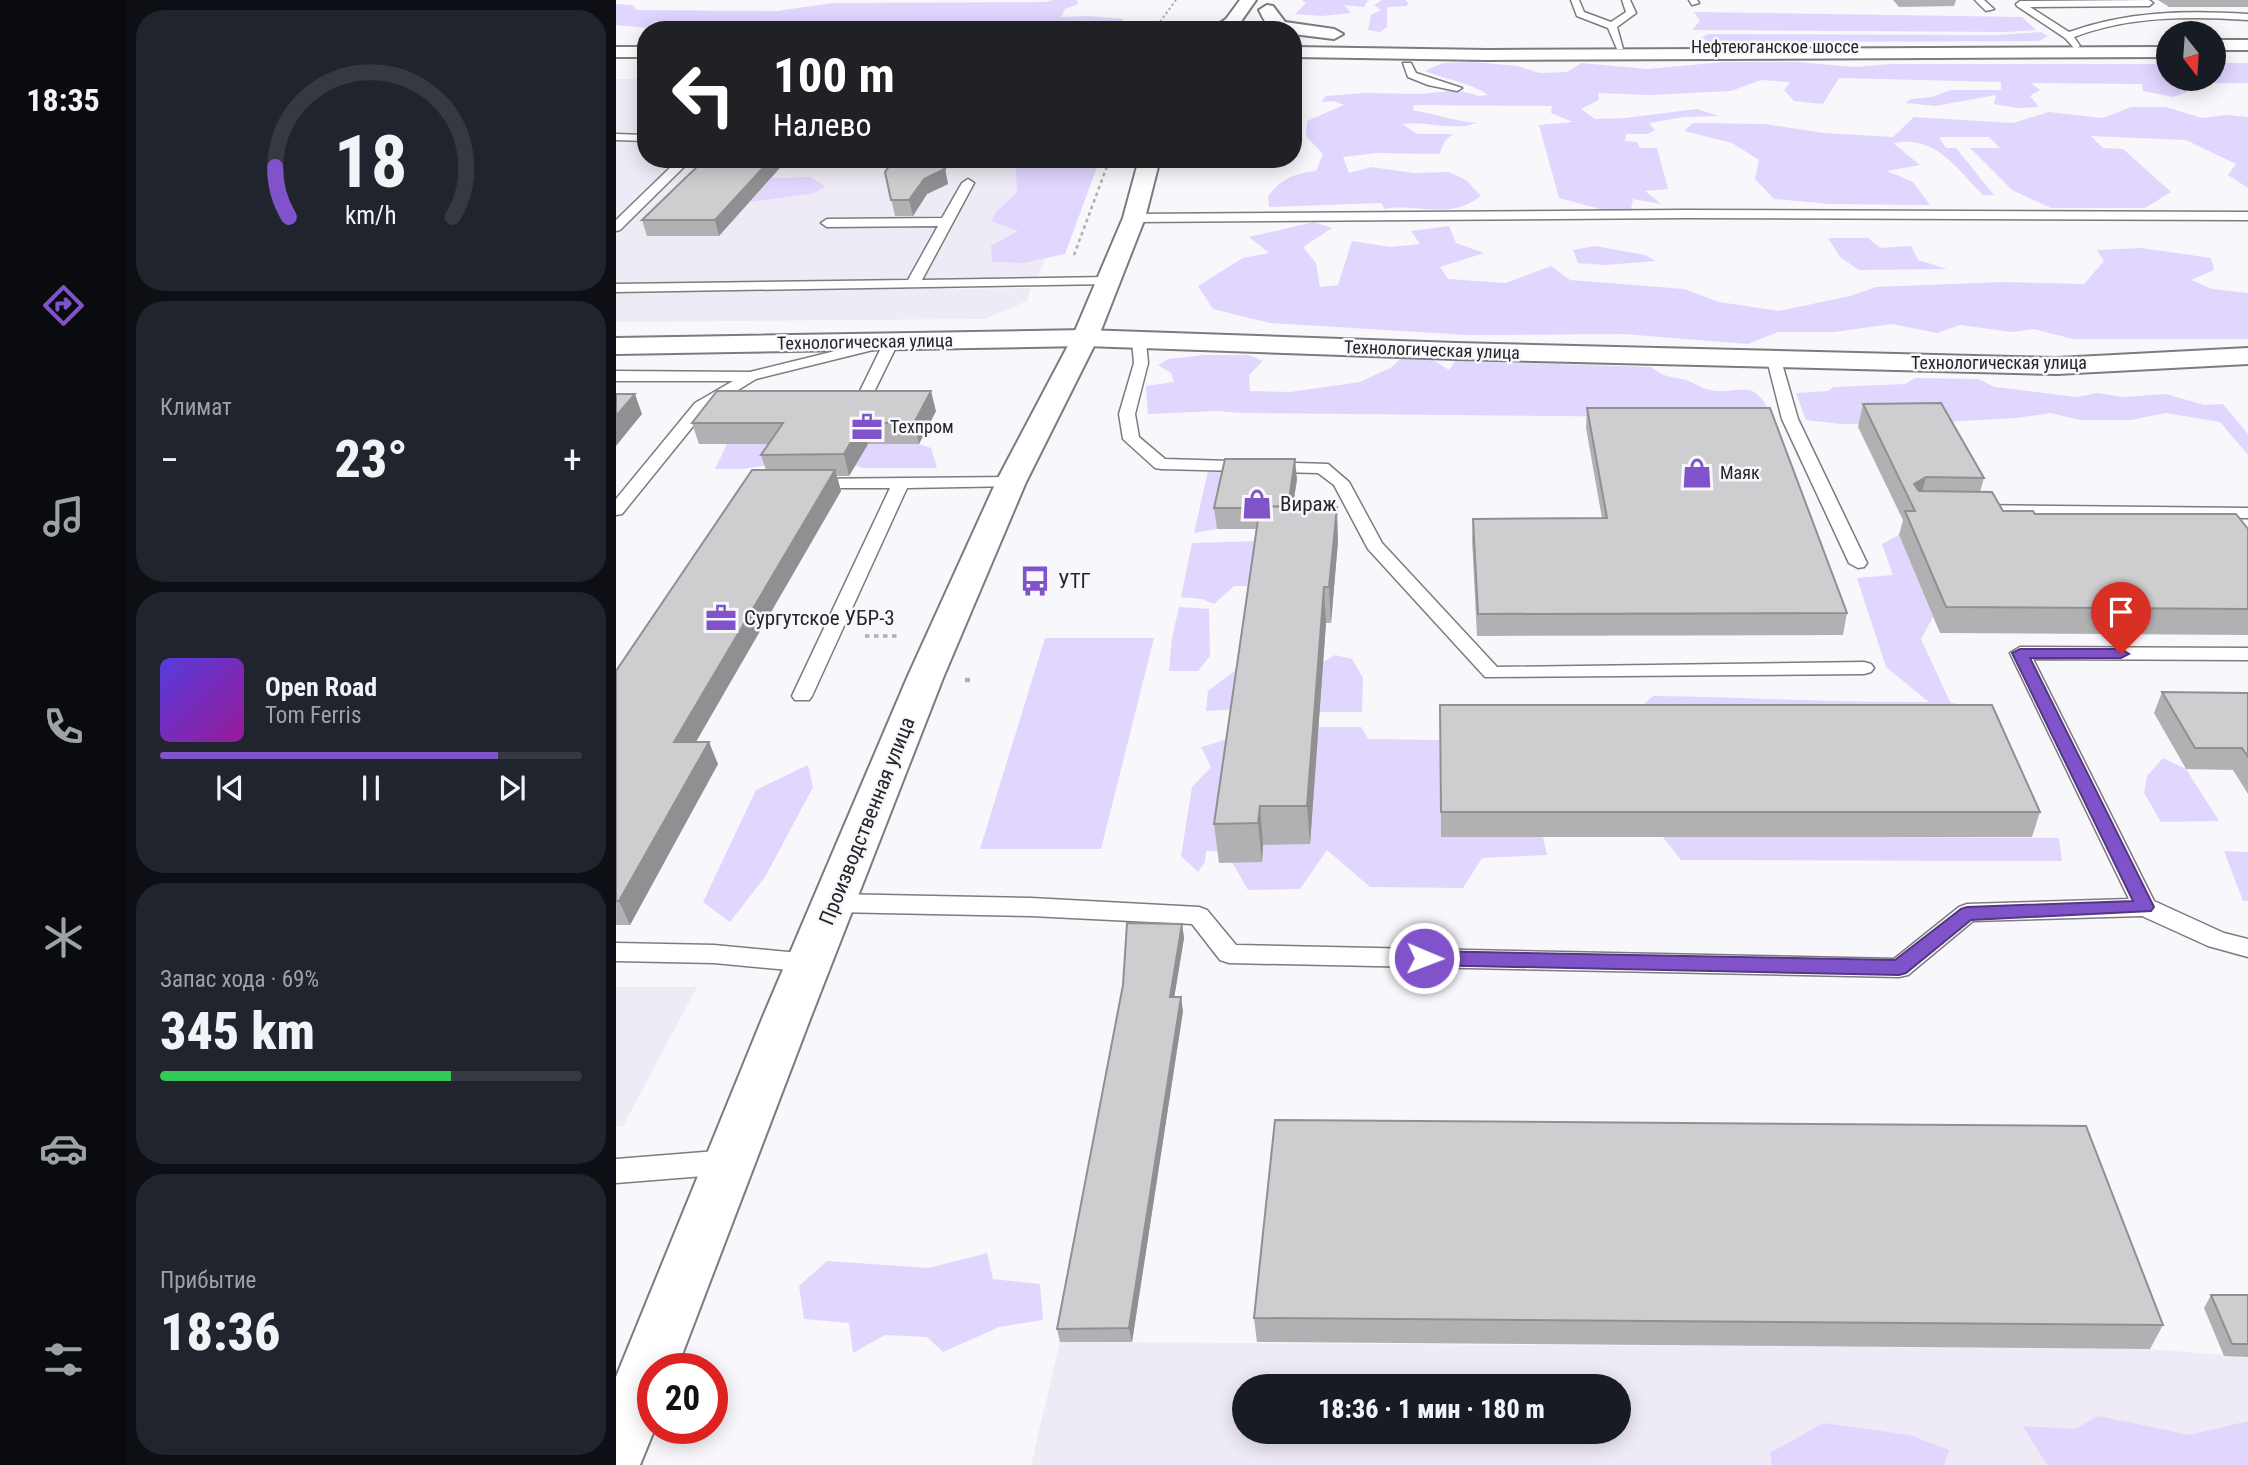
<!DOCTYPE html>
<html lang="ru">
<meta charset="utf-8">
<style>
:root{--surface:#171b24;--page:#20242c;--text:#f1f3f6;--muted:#9ea1a6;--line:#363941;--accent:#8153cb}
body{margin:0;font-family:"Roboto Condensed",sans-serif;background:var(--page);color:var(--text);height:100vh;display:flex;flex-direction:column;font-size:26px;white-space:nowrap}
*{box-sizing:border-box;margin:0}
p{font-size:23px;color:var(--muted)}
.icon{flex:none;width:38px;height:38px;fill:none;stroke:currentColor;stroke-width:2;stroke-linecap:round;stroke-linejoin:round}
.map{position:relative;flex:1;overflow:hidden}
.drawer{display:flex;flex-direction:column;gap:10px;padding:10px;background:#0d0f14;width:490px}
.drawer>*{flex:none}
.top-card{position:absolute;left:21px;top:21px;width:665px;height:147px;border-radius:28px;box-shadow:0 4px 18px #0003;background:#202124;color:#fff;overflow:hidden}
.needle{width:46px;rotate:163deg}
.fabs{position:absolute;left:1540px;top:21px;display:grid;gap:14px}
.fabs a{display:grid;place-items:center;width:70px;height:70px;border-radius:50%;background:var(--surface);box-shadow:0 4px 18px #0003;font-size:35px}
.speed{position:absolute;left:21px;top:1353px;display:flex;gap:14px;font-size:35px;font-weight:700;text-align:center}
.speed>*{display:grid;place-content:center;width:91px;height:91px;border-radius:50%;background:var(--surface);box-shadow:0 4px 18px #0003;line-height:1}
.speed .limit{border:10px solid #d22;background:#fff;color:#111}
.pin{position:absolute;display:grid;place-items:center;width:60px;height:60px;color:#fff;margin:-72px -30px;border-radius:50% 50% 50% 0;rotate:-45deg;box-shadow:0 0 7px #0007}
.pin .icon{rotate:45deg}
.me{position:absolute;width:77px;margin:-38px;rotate:91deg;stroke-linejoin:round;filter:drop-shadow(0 0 5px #0008)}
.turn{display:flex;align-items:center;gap:24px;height:147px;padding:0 21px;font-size:32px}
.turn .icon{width:91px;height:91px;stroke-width:2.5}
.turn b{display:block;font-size:49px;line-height:60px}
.big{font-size:52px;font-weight:800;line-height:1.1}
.drawer .tile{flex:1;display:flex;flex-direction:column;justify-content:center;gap:10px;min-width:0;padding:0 24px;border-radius:28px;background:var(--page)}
.drawer .dial{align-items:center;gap:0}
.dial svg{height:182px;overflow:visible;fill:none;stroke:var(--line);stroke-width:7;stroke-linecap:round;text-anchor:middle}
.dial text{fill:var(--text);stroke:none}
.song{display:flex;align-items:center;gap:21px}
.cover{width:84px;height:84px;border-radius:10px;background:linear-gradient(135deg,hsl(250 70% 55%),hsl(300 70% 35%))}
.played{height:7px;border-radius:4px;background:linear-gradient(90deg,var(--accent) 80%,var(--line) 80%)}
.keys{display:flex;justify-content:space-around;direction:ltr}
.heat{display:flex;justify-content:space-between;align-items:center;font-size:38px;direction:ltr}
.charge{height:10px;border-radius:5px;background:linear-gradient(90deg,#34c759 69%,var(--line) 0)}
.trip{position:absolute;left:616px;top:1374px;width:399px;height:70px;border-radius:35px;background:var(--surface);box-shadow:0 4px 18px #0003;font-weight:800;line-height:70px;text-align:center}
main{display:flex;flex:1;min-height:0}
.menu{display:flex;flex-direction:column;width:126px;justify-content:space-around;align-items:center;background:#090b0e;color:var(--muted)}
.menu .icon{width:49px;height:49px}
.menu .current{color:var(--accent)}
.menu b{font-size:32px;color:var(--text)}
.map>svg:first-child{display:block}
.built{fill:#eeebf6;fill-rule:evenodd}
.green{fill:#e1d6fe}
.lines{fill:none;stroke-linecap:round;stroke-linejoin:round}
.lane-casing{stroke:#7c7b7e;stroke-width:3}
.street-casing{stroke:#7c7b7e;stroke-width:4}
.secondary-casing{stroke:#7c7b7e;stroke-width:4}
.primary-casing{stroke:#7c7b7e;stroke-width:4}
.path-far3{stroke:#afaeb2;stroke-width:2;stroke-dasharray:2.5 2.5;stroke-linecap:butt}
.path-far2{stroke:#afaeb2;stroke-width:2.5;stroke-dasharray:3.5 3.5;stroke-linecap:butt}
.path-far1{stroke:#afaeb2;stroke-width:3.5;stroke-dasharray:4.5 4.5;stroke-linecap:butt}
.path{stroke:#afaeb2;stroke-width:4.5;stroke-dasharray:5 5;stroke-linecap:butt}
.lane{fill:#fff;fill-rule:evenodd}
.street{fill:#fff;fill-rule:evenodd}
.secondary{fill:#fff;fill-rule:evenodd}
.primary{fill:#fff;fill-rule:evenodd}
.wall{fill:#b1b0b3}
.shaded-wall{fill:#909092}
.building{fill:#cecdd0;stroke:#909092;stroke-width:2}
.route{fill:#8153cb;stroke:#543684;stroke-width:2}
.labels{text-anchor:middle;stroke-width:5;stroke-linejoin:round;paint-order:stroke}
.far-street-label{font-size:18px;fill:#262527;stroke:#f8f7fb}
.far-poi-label{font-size:18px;fill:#262527;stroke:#f8f7fb;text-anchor:start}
.poi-label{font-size:21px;fill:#262527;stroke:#f8f7fb;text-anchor:start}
.street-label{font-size:21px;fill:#262527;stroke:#f8f7fb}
</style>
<main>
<nav class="menu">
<b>18:35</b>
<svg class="icon current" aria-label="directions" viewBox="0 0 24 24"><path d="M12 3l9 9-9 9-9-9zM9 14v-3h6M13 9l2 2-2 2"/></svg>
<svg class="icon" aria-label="music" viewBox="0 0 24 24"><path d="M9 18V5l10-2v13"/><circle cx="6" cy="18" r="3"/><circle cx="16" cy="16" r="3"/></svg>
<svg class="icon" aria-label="phone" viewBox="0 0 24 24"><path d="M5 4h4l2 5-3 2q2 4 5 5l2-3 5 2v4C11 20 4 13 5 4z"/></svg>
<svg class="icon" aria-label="climate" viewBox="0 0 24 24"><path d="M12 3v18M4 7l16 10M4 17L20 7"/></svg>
<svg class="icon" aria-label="car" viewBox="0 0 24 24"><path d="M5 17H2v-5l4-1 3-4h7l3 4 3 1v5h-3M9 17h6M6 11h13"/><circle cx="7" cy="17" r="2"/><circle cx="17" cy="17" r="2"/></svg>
<svg class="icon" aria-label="filters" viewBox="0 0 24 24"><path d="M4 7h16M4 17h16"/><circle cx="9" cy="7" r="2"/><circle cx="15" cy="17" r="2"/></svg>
</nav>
<section class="drawer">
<div class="tile dial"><svg viewBox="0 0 100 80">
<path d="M14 69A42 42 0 1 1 86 69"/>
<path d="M14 69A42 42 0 0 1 8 47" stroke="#8153cb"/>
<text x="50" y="56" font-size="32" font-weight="700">18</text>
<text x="50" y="72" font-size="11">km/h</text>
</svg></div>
<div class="tile"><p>Климат</p>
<div class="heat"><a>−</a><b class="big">23°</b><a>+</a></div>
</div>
<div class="tile">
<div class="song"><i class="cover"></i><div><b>Open Road</b><p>Tom Ferris</p></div></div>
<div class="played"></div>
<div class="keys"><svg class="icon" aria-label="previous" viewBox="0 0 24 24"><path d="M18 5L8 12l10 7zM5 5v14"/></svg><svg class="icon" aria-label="pause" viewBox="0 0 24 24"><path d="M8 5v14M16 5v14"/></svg><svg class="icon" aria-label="next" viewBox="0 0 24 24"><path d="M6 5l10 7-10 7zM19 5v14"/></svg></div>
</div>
<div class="tile"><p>Запас хода · 69%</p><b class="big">345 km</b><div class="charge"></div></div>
<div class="tile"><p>Прибытие</p><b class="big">18:36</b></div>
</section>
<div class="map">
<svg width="1632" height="1465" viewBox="0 0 1632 1465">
<rect width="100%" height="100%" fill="#f8f7fb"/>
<path class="built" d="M0 79H30V159H471L421 278 333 280 328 289 415 288 411 301 369 319 0 322Z
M0 987H81L7 1126H0Z
M444 1342 1534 1349 1632 1357V1465H415ZM628 1386H1003V1432H628Z"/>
<path class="green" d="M436 0H461L462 4 449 9 445 17 472 16 508 19 500 25 480 30H214L210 25 192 30H55L0 25V4L16 5 21 10 161 11 217 3 430 2Z
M686 0H752L748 7 728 5 735 13 706 16 679 14 690 3Z
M766 0H789L793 3 790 6 771 7V27L764 32 752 30 755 15 765 10 758 5Z
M1078 12 1406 17 1420 30 1391 32 1076 30 1084 21Z
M1425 32 1432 36 1423 41C1313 42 1203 41 1093 43L1086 37 1093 34 1381 35Z
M857 62 901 66 924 73 951 72 966 63 1031 69 1108 62H1181L1239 67 1274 64H1552V79H1598V63H1632V83H1566L1571 92 1557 97 1527 91 1526 84 1415 83 1424 90 1414 96 1423 107 1402 108 1378 104 1380 95 1320 106 1289 103 1295 99 1316 97 1335 90H1385V82L1223 78 1207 104 1178 101 1168 90 1174 82 1145 80 1115 91 1033 95 982 93 983 100 965 109 979 119 1009 118 1081 109 1102 116 1068 117 1033 123 1039 130 1032 134H1010L1009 141 1021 142 1024 148H1041L1052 189 1029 191 1045 204 1017 199 1015 209 992 211 943 198 923 125 957 122 935 113 936 106 798 105 797 110C819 114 838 121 861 123 836 132 811 120 786 124L801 134H837L829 141 823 154 760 153 727 157 733 173 755 167 798 173 833 172 850 180 865 196C859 200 851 205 844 207 820 214 793 204 769 209L765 203 653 207 652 196C665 179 679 173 700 171L707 154 690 136 691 121 728 105 718 101 705 102 710 96 748 93 806 94 841 90 863 96 872 95C853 82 830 80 809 71L827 63Z
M1515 107H1550L1586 118 1610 115 1632 117V188L1612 175 1620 164 1570 140 1475 136 1487 148 1507 149 1555 192 1529 208H1435L1396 190 1354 148H1384L1373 137H1323L1330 148H1340L1378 195H1367C1339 167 1320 135 1277 143L1304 165 1271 171 1297 182 1314 205 1214 204 1158 199 1139 179 1143 160 1116 143 1068 131 1077 123 1148 124 1208 133 1277 137 1298 117 1397 123 1433 112 1487 118Z
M415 159H484L449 254 407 263 376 262 375 246 402 231 375 221 380 212 401 193 400 168Z
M194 177 209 186 199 193 134 202 156 178Z
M698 222 716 228 687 247 700 263 704 287 722 285 736 241 774 247 804 244 795 231 833 226 840 243 868 253 824 267 832 279 890 283 935 266 954 280 1068 289 1103 302 1163 311 1234 296 1260 287 1386 282 1468 284 1488 261 1481 250 1525 248 1595 258 1598 270 1575 280 1596 289 1632 293V339H1457L1418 329 1396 332 1344 325 1321 333 1276 324 1218 332H1162L1132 344 1007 334 852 335 654 323 597 309 582 286 627 258 653 253 633 237Z
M1212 238H1252L1264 248 1295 246 1302 260 1331 269 1243 270 1224 257Z
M979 246 1029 255 1040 261 989 265 962 263 957 250Z
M588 355H633L647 361 633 375 634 391 674 392 744 382 776 367 784 359 817 360 833 370 839 361 1035 367C1049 378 1054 376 1070 380 1077 382 1083 387 1090 389 1124 398 1137 372 1156 418L626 413 601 411 532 414 530 386 558 382 555 373 542 365 553 359Z
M1299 378 1362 379 1379 387 1461 397 1481 393 1508 397 1550 394 1588 405 1607 404 1632 434V455L1604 422 1550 413 1515 420H1463L1435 413 1400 418 1310 423 1225 424 1190 420 1180 393 1212 391 1217 387 1289 384Z
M111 444H303L315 448 321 468H246L214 455 127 469H99Z
M611 469 601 529 578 533 592 471Z
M1283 535 1317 617 1305 639 1334 702 1372 715 1038 729 1027 705 1037 696C1129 697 1221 703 1313 702L1270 667 1241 578 1277 575 1266 544Z
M646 541 639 586H618L598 604 586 599 565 597 576 543Z
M563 607 593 609 594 656 582 671H553L556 638Z
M429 638H538L485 849H364Z
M719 655 736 659 747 678 746 712H703L706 668H697Z
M629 663 623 709 590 711 592 691Z
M702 727H745L752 739 824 740 825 837H927L931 855 866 858 847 888 754 887 711 850 684 889 632 890 616 862H646L647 845Z
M619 737 604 851H590L589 862 582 872 565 856 576 787 595 767 585 747Z
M1547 758 1570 769 1603 821 1545 822 1528 793 1531 776Z
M192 765 197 787 149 877 114 922 87 902 140 790Z
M1046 836 1443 838 1446 861 1065 860Z
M1608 851 1632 852V901H1627Z
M371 1253 377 1279 424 1284 427 1320 383 1327 327 1352 311 1337 269 1335 237 1353 233 1323 188 1319 183 1286 211 1261 313 1268Z
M1482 1416 1574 1435 1632 1421V1465H1431L1407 1426 1459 1429Z
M1207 1423 1294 1435 1333 1450 1328 1465H1156L1154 1453Z"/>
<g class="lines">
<g class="lane-casing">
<path id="lane" d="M955 0H963L968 12 995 22 1010 12 1006 0H1014L1020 13 1001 27 1007 49H1001L992 28 961 16Z
M1073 0H1081L1083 3 1076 5Z
M1359 0H1368L1378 9 1370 11Z
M1404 1 1533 0 1537 3 1533 6 1414 7 1453 32C1510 11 1572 10 1632 14V20C1573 16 1513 16 1458 37L1464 46 1459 49 1449 38 1401 6 1400 4Z
M787 63H795L800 73 846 88 841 91 812 85 792 77Z
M0 134 30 135V141L0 140Z
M63 159H76L4 230 0 231V220Z
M352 179 358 183 306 280 491 277 496 278V284L0 292V284L292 280 322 226 211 227 205 223 211 219 326 218 346 183Z
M1068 210 1632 212V220L1068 218 518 222 512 218 518 214Z
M276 337 283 341 256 396 251 398 243 393 265 348 140 379 91 409 6 514 0 515V499L79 403 117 381H0V371L134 372Z
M523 337 530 341 532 363 519 414 523 437 549 459 712 464 733 482 766 543 881 667 1248 662 1255 664 1258 668 1255 672 1248 674 869 677 752 549 718 485 702 473 545 469 539 468 507 439 503 414 518 363 516 341Z
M1158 356 1165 360 1182 419 1251 563 1248 567 1242 568 1233 563 1166 419 1151 360Z
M395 477 403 482 401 486 291 488 196 696 193 700H179L176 696 274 488H194L188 487 186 483 188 479Z
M1358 505 1632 508V518L1352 514 1349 510 1352 506Z
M1404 647 1632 648V660L1417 659 1538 901 1608 933 1632 939V957L1592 946 1526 916 1357 921 1292 975 1283 977 613 963 604 960 576 924 415 916 217 912 209 909 205 903 209 897 217 894 415 898 583 907 591 910 620 945 1278 959 1343 907 1351 904 1513 899 1394 653Z
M0 943 98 945 194 954 203 956 206 963 203 970 194 972 98 963 0 961Z
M113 1150 123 1154 127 1162 123 1170 113 1174 0 1183V1159Z"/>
</g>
<g class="street-casing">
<path id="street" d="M469 330 840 343 1441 358 1632 348V364L1441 374 840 359 469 346 0 354V338Z"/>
</g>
<g class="secondary-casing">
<path id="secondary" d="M624 0H640L619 30H602Z
M523 159H544L529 218 482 338 410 482 327 678 196 1014 61 1368H37L39 1428 24 1465H0V1377L148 1014 291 678 380 482 456 338 507 218Z"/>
</g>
<g class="primary-casing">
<path id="primary" d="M651 5 657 6 669 22 718 29 727 34 718 39 677 34V30C655 30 653 31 643 10Z
M616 15 624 20 613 30H594Z
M1598 40H1632V50H1598Z
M0 47H30V57H0Z
M677 47 871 50 1552 47V57L871 60 677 57Z"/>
</g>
<path class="path-far3" d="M538 30 560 0
M493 163 494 159"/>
<path class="path-far2" d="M458 255 493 161"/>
<path class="path-far1" d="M249 636H285"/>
<path class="path" d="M349 680H359"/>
<use href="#lane" class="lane"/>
<use href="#street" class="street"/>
<use href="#secondary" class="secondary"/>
<use href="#primary" class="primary"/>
</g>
<path class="wall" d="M1277 0H1340L1338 6 1283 7Z
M1542 0H1632V7H1553Z
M89 159 103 236H31L26 220Z
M329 169 332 184 311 194 297 216H279L269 172Z
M1247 404 1368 478 1364 492 1387 511 1632 529V635L1324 633 1283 535 1287 520 1242 427Z
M971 408 1231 613 1227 635 861 636 856 540 857 519 986 518 970 428Z
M320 411 303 444H252L233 476H221L225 491 80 742 102 764 14 925H0V671L150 470 145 455 153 444H83L76 423Z
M681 479 677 507 722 541 715 623H710L694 844 647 845 646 862 603 863 598 824 640 529H601L598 508Z
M1546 692 1632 693V794L1617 770 1570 769 1538 713Z
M824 705 1424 812 1416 837H825Z
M566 924 568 938 558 997 567 1011 516 1342H444L441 1329Z
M1595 1295H1632V1357L1608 1356 1588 1308Z
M638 1318 1547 1325 1534 1349 641 1342Z"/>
<path class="shaded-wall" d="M155 159H172L103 236 99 220Z
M329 169 332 184 311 194 297 216 293 200 308 179Z
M315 391 320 411 303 444 298 423Z
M19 394 26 414 0 446V416Z
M246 423 252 444 233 476 228 454Z
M679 459 681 479 673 529 672 508Z
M219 470 225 491 67 764 58 742Z
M1310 477 1304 501 1298 484Z
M721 507 722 541 715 623 713 587Z
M708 587 710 623 694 844 691 806Z
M93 742 102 764 14 925 3 901Z
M644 806 647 845 646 862 642 823Z
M566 924 568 938 556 1011 554 997Z
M565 997 567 1011 516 1342 513 1328Z"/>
<path class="building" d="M89 159H155L99 220H26Z
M278 159H320L329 169 308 179 293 200H275L269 172Z
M101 391H315L298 423H246L228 454 145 455 167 423H76Z
M0 394H19L0 416Z
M1325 403 1368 478 1310 477 1298 484 1303 491 1376 492 1387 511H1417L1419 514H1620L1632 529V609L1330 607 1289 511H1299L1247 404Z
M971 408H1154L1231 613 862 614 857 519 991 518Z
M609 459H679L672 507 644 506 643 508H598Z
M136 470H219L58 742H93L3 901H0V671Z
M644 506 721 507 713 587H708L691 806H644L642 823 598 824Z
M1546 692 1632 693V757L1626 748H1579Z
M824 705H1376L1424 812H825Z
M511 923 566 924 554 997H565L513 1328 441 1329 507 985Z
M659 1120 1470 1126 1547 1325 638 1318Z
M1595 1295H1632V1344H1616Z"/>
<path class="route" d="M1404 649H1505L1513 654 1505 658H1414L1538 907 1535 911 1355 920 1290 973 1283 975 808 965 802 963 799 958 802 953 808 951 1279 960 1345 909 1351 907 1517 901 1396 653Z"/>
<defs>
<g id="office-bare" transform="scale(2.415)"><path d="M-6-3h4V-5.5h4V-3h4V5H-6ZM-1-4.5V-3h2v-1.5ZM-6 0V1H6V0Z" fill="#8153cb" stroke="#f8f7fb" stroke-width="2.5" paint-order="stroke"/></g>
<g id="shop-bare" transform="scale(2.415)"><path d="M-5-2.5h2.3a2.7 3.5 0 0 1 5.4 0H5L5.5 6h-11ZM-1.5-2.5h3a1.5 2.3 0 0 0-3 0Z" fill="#8153cb" stroke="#f8f7fb" stroke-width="2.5" paint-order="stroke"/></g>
<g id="bus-bare" transform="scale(2.415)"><path d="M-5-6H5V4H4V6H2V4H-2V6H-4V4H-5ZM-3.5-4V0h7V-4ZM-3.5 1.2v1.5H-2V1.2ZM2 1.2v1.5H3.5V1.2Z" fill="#8153cb" stroke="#f8f7fb" stroke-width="2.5" paint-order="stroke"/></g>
</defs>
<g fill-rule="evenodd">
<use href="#office-bare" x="251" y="427"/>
<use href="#shop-bare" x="1081" y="473"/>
<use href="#shop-bare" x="641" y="504"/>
<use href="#bus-bare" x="419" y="581"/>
<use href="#office-bare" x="105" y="618"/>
</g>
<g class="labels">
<g class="far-street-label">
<text x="1159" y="53">Нефтеюганское шоссе</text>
<text transform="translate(249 342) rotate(-1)" y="6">Технологическая улица</text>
<text transform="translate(816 350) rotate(2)" y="6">Технологическая улица</text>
<text x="1383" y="369">Технологическая улица</text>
</g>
<g class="far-poi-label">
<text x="274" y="433">Техпром</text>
<text x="1104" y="479">Маяк</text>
</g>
<g class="poi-label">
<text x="664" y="511">Вираж</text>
<text x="442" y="588">УТГ</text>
<text x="128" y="625">Сургутское УБР-3</text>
</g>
<g class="street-label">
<text transform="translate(251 821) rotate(-68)" y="7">Производственная улица</text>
</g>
</g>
</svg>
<div class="fabs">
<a><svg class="needle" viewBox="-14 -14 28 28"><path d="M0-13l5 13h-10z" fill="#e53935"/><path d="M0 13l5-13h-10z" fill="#9ea1a6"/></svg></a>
</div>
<div class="speed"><div class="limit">20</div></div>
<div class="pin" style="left:1505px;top:654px;background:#d93025"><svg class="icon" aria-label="arrive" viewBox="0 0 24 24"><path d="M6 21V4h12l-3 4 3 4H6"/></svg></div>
<svg class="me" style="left:808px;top:958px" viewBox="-20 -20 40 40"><circle r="17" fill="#8153cb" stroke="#fff" stroke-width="3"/><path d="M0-11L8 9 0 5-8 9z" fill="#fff"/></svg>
<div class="trip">18:36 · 1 мин · 180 m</div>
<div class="top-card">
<div class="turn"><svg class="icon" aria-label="left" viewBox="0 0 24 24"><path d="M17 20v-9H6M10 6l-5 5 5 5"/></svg><div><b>100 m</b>Налево</div></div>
</div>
</div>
</main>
